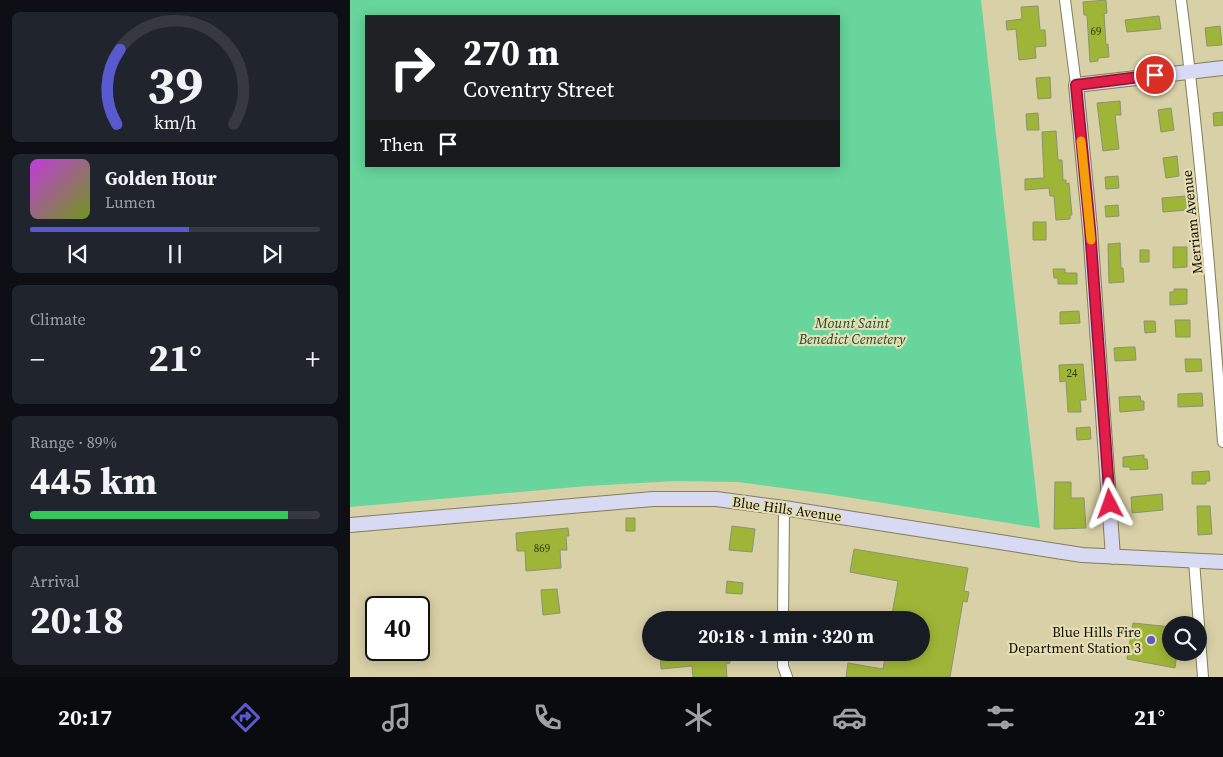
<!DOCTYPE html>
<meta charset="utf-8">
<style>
:root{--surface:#171b24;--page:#20242c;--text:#f1f3f6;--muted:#9ea1a6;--line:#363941;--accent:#5959d0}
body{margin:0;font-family:"Source Serif 4",serif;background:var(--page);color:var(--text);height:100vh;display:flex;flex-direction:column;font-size:19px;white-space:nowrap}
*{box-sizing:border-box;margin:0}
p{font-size:16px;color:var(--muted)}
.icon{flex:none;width:28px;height:28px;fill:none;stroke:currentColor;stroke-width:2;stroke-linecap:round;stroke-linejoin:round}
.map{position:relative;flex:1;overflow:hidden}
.drawer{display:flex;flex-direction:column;gap:12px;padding:12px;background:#0d0f14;width:350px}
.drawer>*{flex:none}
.guide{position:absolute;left:15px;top:15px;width:475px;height:152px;border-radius:0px;box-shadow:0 2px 12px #0003;background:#202124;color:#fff;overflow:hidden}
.controls{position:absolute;left:812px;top:616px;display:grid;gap:10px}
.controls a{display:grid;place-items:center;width:45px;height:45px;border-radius:50%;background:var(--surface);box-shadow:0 2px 12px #0003;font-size:25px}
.speed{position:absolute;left:15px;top:596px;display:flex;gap:10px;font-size:25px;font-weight:700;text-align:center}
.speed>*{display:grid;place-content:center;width:65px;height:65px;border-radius:50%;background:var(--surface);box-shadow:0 2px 12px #0003;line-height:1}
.speed .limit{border:2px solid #111;border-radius:8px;background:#fff;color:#111}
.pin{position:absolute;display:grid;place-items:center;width:42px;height:42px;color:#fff;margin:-21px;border:2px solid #fff;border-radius:50%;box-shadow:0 1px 5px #0007}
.me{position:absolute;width:55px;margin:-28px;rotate:356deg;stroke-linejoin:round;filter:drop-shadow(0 0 4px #0008)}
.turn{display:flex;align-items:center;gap:18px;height:105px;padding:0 15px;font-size:22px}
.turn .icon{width:65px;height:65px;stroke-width:2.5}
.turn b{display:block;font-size:35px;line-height:42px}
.then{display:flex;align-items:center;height:48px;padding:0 15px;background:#0003;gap:10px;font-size:19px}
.big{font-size:38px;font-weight:700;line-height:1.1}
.drawer .card{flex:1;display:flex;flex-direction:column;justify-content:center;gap:8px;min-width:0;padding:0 18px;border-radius:8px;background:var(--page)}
.drawer .dial{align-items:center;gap:0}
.dial svg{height:130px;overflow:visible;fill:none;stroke:var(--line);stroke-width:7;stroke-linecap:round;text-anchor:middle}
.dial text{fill:var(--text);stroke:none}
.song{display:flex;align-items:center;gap:15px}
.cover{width:60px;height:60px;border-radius:8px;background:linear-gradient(135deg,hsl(290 70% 55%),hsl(80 70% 35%))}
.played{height:5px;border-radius:2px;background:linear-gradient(90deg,var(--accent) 55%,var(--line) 55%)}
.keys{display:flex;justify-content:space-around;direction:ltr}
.heat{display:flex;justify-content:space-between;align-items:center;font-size:28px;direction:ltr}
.charge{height:8px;border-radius:4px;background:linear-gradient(90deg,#34c759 89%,var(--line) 0)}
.trip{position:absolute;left:292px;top:611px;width:288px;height:50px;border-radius:25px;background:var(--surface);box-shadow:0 2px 12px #0003;font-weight:700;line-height:50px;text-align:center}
.menu{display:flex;height:80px;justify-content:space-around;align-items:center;background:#090b0e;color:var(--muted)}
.menu .icon{width:35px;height:35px}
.menu .active{color:var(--accent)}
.menu b{font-size:22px;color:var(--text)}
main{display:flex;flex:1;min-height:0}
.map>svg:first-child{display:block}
.green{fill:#67d59c;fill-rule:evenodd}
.building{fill:#9fb537;stroke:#8b946e}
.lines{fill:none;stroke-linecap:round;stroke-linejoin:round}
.street-casing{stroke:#847d56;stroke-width:12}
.secondary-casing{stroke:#847d56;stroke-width:16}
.street{stroke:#fff;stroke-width:10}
.secondary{stroke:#d8daf4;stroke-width:14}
.route-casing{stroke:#92132f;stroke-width:12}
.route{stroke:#e11d48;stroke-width:9}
.slow{stroke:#f59e0b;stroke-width:9}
.poi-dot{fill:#5959d0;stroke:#e5ddb3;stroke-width:2}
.labels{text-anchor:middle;stroke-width:4.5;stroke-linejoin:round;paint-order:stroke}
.number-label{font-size:11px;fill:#35380f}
.street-label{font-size:14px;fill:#120f02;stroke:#e5ddb3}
.park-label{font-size:14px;font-style:italic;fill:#154b31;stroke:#e5ddb3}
.poi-label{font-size:14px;fill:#120f02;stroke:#e5ddb3;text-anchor:end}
</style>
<main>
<section class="drawer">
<div class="card dial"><svg viewBox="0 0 100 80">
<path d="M14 69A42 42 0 1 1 86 69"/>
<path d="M14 69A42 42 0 0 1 16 23" stroke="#5959d0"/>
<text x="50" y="56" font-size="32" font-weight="700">39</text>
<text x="50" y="72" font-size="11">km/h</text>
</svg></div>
<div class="card">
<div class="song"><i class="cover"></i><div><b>Golden Hour</b><p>Lumen</p></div></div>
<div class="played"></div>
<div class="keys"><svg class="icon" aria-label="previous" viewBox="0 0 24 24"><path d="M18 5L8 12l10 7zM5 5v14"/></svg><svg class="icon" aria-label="pause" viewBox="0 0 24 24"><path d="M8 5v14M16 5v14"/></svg><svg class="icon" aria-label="next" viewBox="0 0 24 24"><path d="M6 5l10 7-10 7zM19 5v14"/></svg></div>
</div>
<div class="card"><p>Climate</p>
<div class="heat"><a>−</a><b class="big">21°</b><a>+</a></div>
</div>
<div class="card"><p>Range · 89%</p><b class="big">445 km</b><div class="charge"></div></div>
<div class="card"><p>Arrival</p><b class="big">20:18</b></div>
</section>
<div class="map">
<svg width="873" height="677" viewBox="0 0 873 677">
<rect width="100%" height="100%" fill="#d8d0a6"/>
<path class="green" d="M0 0H631L690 528 477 494 388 482 326 481 237 486 0 507ZM16 16H489V166H16Z"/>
<path class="building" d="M756 0 757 13 754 14 756 45 758 44 759 57 748 58V61L740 62 737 15H734L733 2Z
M688 6 690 30H695L696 46 685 47 686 58 669 60 666 29 657 30 656 21 672 19 671 7Z
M809 16 811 29 777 32 775 20Z
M870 26 872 45 857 46 855 28Z
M700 77 701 98 688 99 686 78Z
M770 101 771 115H765L769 149 753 151 747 103Z
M821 108 824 130 811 132 808 110Z
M873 112V125L864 126 863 113Z
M688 113 689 130H677L676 114Z
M706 131 708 160H712L713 180H716V184L719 183 722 215H720V219L706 220 704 196H700L699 188 675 190V179L694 178 692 132Z
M827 156 829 176 816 178 813 158Z
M768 176 769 188 756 189 755 177Z
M836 196 837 210 813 212 812 198Z
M768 205 769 216 756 217 755 206Z
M683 222H696V240H683Z
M770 243 771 268H773L774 282 759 283 758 244Z
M823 247H837V267L823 268Z
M790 250H799V262H790Z
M703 269H715V273H727V284H708V278H704Z
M824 289H837V304L820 305V292H824Z
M729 311 730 323 710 324V312Z
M825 320H840V337H826Z
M794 321H805L806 332 795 333Z
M780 347H785L786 360 765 361 764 348Z
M835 359H851L852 371 836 372Z
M733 364 736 400H730L731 412H718L716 381 710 382 709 365Z
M852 393 853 406 828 407V394Z
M790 396 791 401H794V410L770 412 769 397Z
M740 427 741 439 727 440 726 428Z
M794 455V459H797L798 469 780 470V467H773V457Z
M859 471 860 481H856V484H842V472Z
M705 482H721V498H734L736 528 704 529Z
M812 494 813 510 782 513 781 497Z
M847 506H860L862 534 848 535Z
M276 518H285V531H276Z
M382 526 405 529 402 552 379 550Z
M218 528 219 536H216L217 550H210L211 568 176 571 175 551H167L166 533Z
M504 549 618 568 614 591 619 592 617 602 613 601 600 677H496L498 663 533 669 536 652H571V620H541L548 581 500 572Z
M377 581 393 583 392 594 376 593Z
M207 589 210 613 193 615 191 590Z
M783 623 821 627V652H827L825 668 777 659Z
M310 652H379L380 663 376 664 377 677H343L342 666 311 669Z"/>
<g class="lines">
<g class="street-casing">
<path id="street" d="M715 0 726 85
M831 0C850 147 862 294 873 442
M844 561 853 677
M433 620 434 508
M433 652V666L437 677"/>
</g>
<g class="secondary-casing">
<path id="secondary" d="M0 525 303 499H366L434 508 732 555 873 562
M763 557 740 229 726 85 873 68"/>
</g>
<use href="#street" class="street"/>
<use href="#secondary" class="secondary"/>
</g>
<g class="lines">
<g class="route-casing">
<path id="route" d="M760 504 740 229 726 85 805 75"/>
</g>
<use href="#route" class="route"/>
<path class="slow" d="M731 141 741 240"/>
</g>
<circle class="poi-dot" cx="801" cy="640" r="5"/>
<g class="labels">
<g class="number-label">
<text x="746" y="35">69</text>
<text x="722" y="377">24</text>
<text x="192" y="552">869</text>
</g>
<g class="street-label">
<text transform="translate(842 222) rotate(-96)" y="5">Merriam Avenue</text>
<text transform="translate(437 509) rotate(8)" y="5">Blue Hills Avenue</text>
</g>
<g class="park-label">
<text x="502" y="328">Mount Saint<tspan x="502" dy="16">Benedict Cemetery</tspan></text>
</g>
<g class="poi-label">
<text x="791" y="637">Blue Hills Fire<tspan x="791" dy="16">Department Station 3</tspan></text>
</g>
</g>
</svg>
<div class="controls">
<a><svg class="icon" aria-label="search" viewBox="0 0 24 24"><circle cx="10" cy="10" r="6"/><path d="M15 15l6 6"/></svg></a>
</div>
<div class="speed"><div class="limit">40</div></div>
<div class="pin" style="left:805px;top:75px;background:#d93025"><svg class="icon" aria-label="arrive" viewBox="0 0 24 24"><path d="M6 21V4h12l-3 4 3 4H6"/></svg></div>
<svg class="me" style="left:760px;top:504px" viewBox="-20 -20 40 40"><path d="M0-17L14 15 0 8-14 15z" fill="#e11d48" stroke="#fff" stroke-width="4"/></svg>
<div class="trip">20:18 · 1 min · 320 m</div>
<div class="guide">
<div class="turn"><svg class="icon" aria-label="right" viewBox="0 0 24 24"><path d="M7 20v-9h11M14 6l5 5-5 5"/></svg><div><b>270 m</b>Coventry Street</div></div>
<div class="then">Then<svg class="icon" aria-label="arrive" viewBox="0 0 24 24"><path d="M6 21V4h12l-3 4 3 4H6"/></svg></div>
</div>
</div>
</main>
<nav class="menu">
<b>20:17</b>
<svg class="icon active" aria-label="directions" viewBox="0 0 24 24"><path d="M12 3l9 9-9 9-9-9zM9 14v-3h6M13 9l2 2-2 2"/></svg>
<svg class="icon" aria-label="music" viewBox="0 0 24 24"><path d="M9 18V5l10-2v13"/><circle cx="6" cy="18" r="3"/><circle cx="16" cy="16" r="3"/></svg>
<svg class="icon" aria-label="phone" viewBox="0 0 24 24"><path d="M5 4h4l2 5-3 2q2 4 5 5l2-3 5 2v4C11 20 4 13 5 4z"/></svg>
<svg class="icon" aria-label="climate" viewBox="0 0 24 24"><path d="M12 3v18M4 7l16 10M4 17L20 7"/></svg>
<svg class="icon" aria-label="car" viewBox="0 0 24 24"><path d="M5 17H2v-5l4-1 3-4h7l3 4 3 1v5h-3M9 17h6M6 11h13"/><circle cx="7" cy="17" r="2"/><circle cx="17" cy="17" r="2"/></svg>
<svg class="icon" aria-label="filters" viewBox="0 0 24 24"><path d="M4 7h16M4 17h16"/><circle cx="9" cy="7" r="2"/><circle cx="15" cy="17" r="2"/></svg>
<b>21°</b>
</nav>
